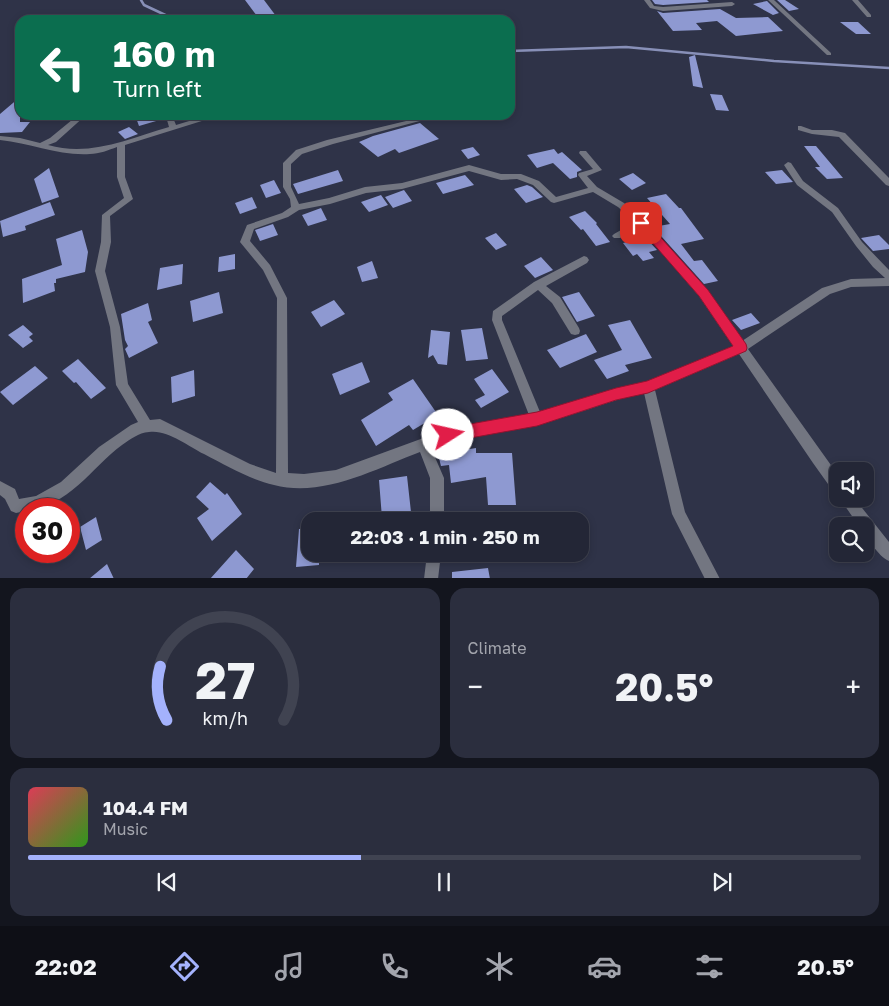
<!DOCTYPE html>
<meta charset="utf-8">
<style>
:root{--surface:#232636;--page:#2b2e3e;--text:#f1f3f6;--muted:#a3a5ad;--line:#404351;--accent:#a4b2fc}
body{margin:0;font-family:"Golos Text",sans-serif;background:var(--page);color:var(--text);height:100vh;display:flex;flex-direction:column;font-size:19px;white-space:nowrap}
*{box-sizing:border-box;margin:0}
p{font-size:16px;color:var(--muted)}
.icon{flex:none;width:28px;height:28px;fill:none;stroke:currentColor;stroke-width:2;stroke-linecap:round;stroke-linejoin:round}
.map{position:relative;height:578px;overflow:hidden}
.sheet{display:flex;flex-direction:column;gap:10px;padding:10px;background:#13151e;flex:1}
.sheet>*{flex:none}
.banner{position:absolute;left:15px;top:15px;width:500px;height:105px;border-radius:15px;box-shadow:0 2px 8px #0003,0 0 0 1px var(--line);background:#0b6e4f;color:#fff;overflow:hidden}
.tools{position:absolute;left:829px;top:462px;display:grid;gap:10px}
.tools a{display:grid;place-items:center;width:45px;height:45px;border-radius:10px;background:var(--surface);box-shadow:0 2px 8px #0003,0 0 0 1px var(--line);font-size:25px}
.speed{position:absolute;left:15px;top:498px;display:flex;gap:10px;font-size:25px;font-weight:700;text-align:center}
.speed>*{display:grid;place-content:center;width:65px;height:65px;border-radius:50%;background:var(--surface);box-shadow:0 2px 8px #0003,0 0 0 1px var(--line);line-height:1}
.speed .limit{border:8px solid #d22;background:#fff;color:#111}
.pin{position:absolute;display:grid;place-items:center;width:42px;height:42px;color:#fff;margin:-21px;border-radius:10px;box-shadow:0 2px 8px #0006}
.me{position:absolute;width:55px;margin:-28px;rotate:80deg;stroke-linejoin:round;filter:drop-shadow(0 0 4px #0008)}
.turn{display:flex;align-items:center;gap:18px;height:105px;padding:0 15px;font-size:22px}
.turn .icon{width:65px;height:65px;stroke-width:2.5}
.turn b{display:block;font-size:35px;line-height:42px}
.big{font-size:38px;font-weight:700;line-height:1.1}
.sheet .widget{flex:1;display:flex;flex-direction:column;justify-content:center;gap:8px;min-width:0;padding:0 18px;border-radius:15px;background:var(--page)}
.sheet .dial{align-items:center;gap:0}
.dial svg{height:130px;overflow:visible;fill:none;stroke:var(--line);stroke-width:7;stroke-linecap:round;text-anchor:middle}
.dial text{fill:var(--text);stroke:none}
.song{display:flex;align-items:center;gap:15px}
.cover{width:60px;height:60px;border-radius:8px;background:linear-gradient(135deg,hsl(350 70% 55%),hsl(110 70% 35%))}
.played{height:5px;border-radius:2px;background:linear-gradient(90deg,var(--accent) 40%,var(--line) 40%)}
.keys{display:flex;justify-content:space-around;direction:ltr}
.heat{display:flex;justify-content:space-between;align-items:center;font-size:28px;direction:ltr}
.sheet .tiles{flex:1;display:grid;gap:10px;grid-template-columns:1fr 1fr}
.widget:last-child{grid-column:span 2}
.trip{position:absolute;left:301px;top:512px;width:288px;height:50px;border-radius:15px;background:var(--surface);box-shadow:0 2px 8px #0003,0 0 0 1px var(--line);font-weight:700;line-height:50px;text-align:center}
.tabs{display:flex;height:80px;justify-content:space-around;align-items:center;background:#0e0f16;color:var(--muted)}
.tabs .icon{width:35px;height:35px}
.tabs .on{color:var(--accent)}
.tabs b{font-size:22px;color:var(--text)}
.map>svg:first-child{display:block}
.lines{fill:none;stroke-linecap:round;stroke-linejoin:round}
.stream{stroke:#8890b8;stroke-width:2.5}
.building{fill:#8e99d1}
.minor{fill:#737681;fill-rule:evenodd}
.route{fill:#e11d48;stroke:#92132f}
</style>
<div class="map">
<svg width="889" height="579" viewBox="0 0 889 579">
<rect width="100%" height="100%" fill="#2f3348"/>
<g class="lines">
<path class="stream" d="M141 0 144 5 176 20
M510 51 626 47 774 61 889 68"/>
</g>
<path class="building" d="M245 0H264L279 20H260Z
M652 0H707L709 2 663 5 655 4Z
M777 0H785L799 9 789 11Z
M767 1 779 13 773 15 753 4Z
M720 9 736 18 768 17 783 31 736 36 717 21 696 23 702 30 673 31 657 11 663 13Z
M840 22H858L871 34H856Z
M695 55 703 88 693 86 689 57Z
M710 94 722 95 729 111 716 110Z
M20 97V122H30L22 132 0 133V114Z
M135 115H158L163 119 139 126Z
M420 123 439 139 399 153 395 149 378 157 359 142 373 136Z
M129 127 138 134 125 139 118 132Z
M804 146H816L843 178 827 179 815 167H820Z
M473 147 480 155 468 159 461 150Z
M554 149 558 154 562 152 582 170 577 172V177L570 179 553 163 537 168 527 155Z
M49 168 59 197 42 203 34 179Z
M338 170 343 181 298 194 293 184Z
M782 170 793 182 776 184 765 172Z
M633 173 646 183 632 190 619 179Z
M465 175 474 185 443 194 436 183Z
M274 180 281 193 266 198 260 185Z
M527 185 532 187 543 197 526 203 514 189Z
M404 190 412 201 393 208 385 197Z
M666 194 679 208H681L704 239 681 244 694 261 702 260 718 281 704 284 653 227 670 224 647 198Z
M381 195 388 205 369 212 361 202Z
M252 197 257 208 240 214 235 203Z
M50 202 55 215 25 226 26 230 3 237 0 221Z
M321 208 327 220 308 226 302 215Z
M585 211 597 223 596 224 610 242 596 246 583 229 581 230 569 217Z
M273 224 278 235 260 241 255 230Z
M82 230 88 252 85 272 56 279V283H54L55 291 23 303 22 279 62 265 56 239Z
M496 233 507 245 496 250 485 238Z
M879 235 889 245V249L873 251 861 238Z
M645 237 657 250 649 252 654 258 643 261 637 254 633 256 623 243Z
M235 254V269L218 272 219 257Z
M541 257 553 270 535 278 524 266Z
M372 261 378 278 362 282 357 267Z
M183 264 182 284 157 290 160 268Z
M219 292 223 313 193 322 190 301Z
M579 292 595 316 577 322 562 297Z
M334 300 345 314 321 327 311 312Z
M148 303 152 320 148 322 158 343 129 358 125 349 128 346 125 340 121 314Z
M751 313 760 323 741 330 732 320Z
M630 320 652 358 625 365 629 371 607 379 594 360 622 350 608 325Z
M23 325 33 334 29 337 33 341 23 348 8 335Z
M482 328 488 359 466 361 461 330Z
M431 330 450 332 447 365 438 364 433 355 428 358Z
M586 334 597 352 560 368 547 350Z
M78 359 106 388 91 399 76 382 74 383 62 371Z
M362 362 370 382 340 395 332 374Z
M35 366 48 378 13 405 0 392Z
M492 369 509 392 481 408 475 400 485 395 474 379Z
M194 370 195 396 172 403 171 377Z
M413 379 438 415 413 430 409 425 376 446 361 420 393 400 388 393Z
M476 448V453H512L516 505H488L486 477 451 483 449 465 441 466 438 454Z
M407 476 411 512 382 518 379 480Z
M210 482 225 495 227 493 242 514 212 541 197 518 209 509 196 497Z
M96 517 102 540 86 550 80 527Z
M310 528V554H319V565L296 567 299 529Z
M236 550 254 569 246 579H210Z
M107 564 114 579H89Z
M488 568 490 579H452V572Z"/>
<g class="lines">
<path class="minor" d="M644 0H650L654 6 663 7 732 2 735 4 732 6 663 11 650 8Z
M768 0H774L831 53V55H827Z
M852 0H858L871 15V17H867Z
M78 115H86L56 142 48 145C90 157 128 139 169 127L167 120 160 115C170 115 173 116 176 125L209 115H221L125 145V177L133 199 110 216 111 242 105 271 120 327 128 384 150 420 160 419 250 464 276 473 277 298 263 270 240 242 247 225 282 213 291 207 290 199 283 187V163L296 150 327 140 427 116 431 118 333 144 302 154 291 164V187L299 204 329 198 365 187 402 183 469 165 501 174H521L539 181 556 197 588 188 578 175 579 173 593 169 579 153 580 151H586L602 170 587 176 597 187 624 203 644 221 707 290 742 341 822 288 851 279 885 278 873 267 856 246 832 212 797 185 784 165 788 162 791 163 803 181 838 208 862 242 889 270V286L851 287 830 294 748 349 838 475V492L833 491 813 463 739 354 655 390 685 512 720 579H705L672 514 644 393C607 401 573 416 536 425 501 433 465 435 431 448L444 478V521H430V478L420 452C375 469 323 498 274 485 249 479 227 466 204 454 188 446 167 429 149 432 138 433 131 439 122 445 92 467 67 509 26 509V511L16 513 11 511 5 499 0 495V481L15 489 19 499 36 496 61 482 99 447 131 425 138 422 116 385 110 327 95 271 101 242 102 215 124 198 117 177V147C109 150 99 154 90 154 59 156 31 143 0 140V136L20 138 40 143 50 138ZM469 171 501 180 517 179 533 185 551 202 554 203 593 192 618 207 635 222 614 234 612 236 614 238H620L640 228 699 296 733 346 658 379 616 389 540 412 502 320V316L538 290 552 303 571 334 575 335 579 334 580 331 579 328 560 297 546 286 587 263 589 260 587 257 584 256 534 282 493 311 492 320 529 415 448 429 336 470 304 474 288 473 287 298 270 265 250 241 254 229 288 217 299 210 330 204 366 193 402 189Z
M798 126H801L812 130H832L845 133 889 178V186L886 185 839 137 812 134 798 130Z
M840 499H855L889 542V561C879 557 865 537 865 526H859Z
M427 554H441L438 579H424Z"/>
</g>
<path class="route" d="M641 219 645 220 708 290 746 344 747 348 746 351 648 393 616 400 537 426 448 442 443 440 441 435 443 430 448 428 537 412 616 388 647 381 733 346 699 296 637 225V220Z"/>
</svg>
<div class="tools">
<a><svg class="icon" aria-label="sound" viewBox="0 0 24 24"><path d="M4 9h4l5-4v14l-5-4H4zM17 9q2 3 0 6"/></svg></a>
<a><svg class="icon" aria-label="search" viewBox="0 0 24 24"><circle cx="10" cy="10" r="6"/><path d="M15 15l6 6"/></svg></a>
</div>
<div class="speed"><div class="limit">30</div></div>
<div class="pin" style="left:641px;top:223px;background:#d93025"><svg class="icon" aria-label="arrive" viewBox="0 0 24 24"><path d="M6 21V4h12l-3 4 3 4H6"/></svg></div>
<svg class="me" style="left:448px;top:435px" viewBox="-20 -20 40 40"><circle r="19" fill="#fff"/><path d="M0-13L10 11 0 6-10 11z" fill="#e11d48"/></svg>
<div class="trip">22:03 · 1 min · 250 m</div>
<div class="banner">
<div class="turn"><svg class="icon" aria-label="left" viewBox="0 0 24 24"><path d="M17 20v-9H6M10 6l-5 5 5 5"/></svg><div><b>160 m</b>Turn left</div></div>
</div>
</div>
<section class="sheet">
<div class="tiles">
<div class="widget dial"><svg viewBox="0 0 100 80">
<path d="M14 69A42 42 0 1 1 86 69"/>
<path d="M14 69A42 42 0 0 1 10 36" stroke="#a4b2fc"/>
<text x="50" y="56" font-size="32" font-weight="700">27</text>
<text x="50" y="72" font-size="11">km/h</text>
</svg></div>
<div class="widget"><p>Climate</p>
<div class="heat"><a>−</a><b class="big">20.5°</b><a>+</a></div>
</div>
<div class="widget">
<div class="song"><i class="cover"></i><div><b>104.4 FM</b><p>Music</p></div></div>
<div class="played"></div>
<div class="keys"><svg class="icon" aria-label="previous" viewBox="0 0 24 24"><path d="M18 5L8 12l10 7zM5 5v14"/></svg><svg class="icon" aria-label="pause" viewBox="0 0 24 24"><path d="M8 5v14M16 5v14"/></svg><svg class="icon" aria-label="next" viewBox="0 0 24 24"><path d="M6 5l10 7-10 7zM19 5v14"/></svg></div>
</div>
</div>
</section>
<nav class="tabs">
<b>22:02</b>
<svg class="icon on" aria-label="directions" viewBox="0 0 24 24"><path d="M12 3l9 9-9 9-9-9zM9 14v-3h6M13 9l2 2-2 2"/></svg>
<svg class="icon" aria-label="music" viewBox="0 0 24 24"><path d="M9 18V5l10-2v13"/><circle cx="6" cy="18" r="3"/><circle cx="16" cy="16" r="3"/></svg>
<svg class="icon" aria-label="phone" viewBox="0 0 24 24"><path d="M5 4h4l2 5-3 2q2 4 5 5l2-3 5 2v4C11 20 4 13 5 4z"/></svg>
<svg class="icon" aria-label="climate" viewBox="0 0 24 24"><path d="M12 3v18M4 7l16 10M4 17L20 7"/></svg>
<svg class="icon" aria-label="car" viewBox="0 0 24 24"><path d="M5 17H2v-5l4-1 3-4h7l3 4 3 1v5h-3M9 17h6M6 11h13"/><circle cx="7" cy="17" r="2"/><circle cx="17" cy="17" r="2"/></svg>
<svg class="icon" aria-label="filters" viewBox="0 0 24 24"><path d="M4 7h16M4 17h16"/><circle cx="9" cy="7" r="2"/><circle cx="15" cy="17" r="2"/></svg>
<b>20.5°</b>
</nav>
